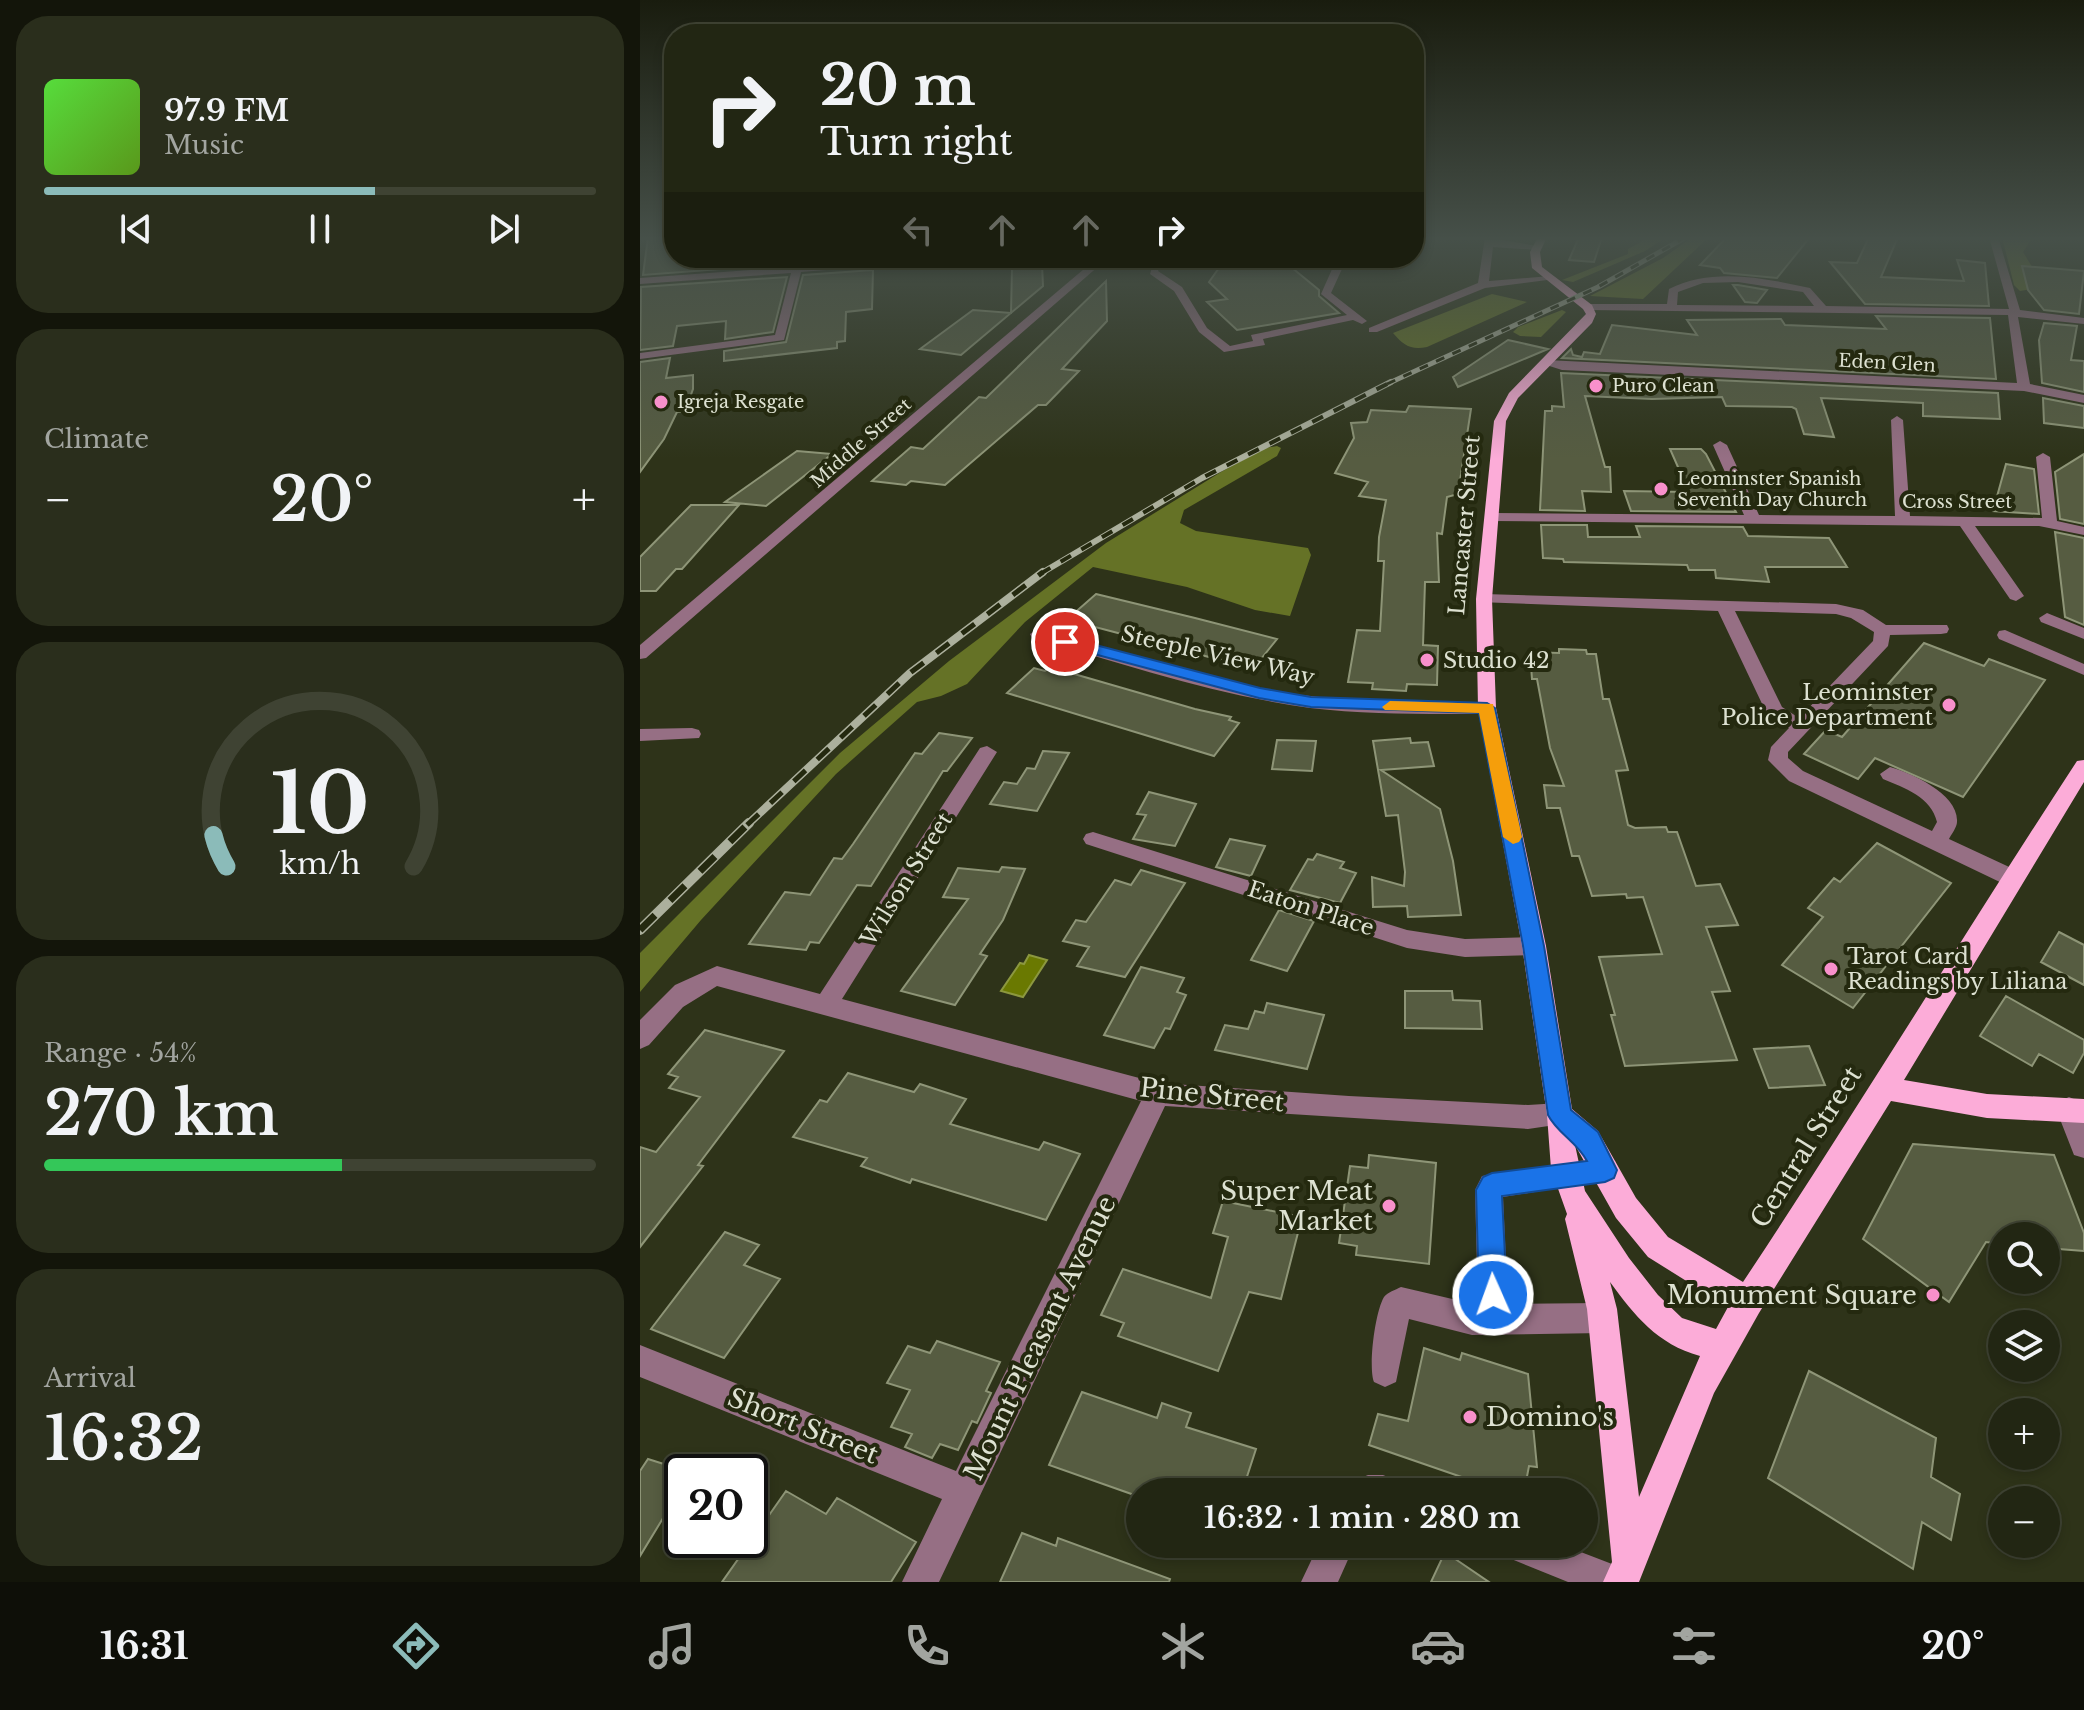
<!DOCTYPE html>
<meta charset="utf-8">
<style>
:root{--surface:#222613;--page:#2a2e1c;--text:#f1f3f6;--muted:#a2a5a0;--line:#3f4333;--accent:#8bbbb9}
body{margin:0;font-family:"Libre Baskerville",serif;background:var(--page);color:var(--text);height:100vh;display:flex;flex-direction:column;font-size:30px;white-space:nowrap}
*{box-sizing:border-box;margin:0}
p{font-size:26px;color:var(--muted)}
.icon{flex:none;width:44px;height:44px;fill:none;stroke:currentColor;stroke-width:2;stroke-linecap:round;stroke-linejoin:round}
.map{position:relative;flex:1;overflow:hidden}
.panel{display:flex;flex-direction:column;gap:16px;padding:16px;background:#13150a;width:640px}
.panel>*{flex:none}
.hud{position:absolute;left:24px;top:24px;width:760px;height:244px;border-radius:32px;box-shadow:0 4px 12px #0003,0 0 0 2px var(--line);background:#222613;color:var(--text);overflow:hidden}
.tools{position:absolute;left:1348px;top:1222px;display:grid;gap:16px}
.tools a{display:grid;place-items:center;width:72px;height:72px;border-radius:50%;background:var(--surface);box-shadow:0 4px 12px #0003,0 0 0 2px var(--line);font-size:40px}
.speed{position:absolute;left:24px;top:1454px;display:flex;gap:16px;font-size:40px;font-weight:700;text-align:center}
.speed>*{display:grid;place-content:center;width:104px;height:104px;border-radius:50%;background:var(--surface);box-shadow:0 4px 12px #0003,0 0 0 2px var(--line);line-height:1}
.speed .limit{border:4px solid #111;border-radius:12px;background:#fff;color:#111}
.pin{position:absolute;display:grid;place-items:center;width:68px;height:68px;color:#fff;margin:-34px;border:4px solid #fff;border-radius:50%;box-shadow:0 2px 8px #0007}
.me{position:absolute;width:88px;margin:-44px;rotate:358deg;stroke-linejoin:round;filter:drop-shadow(0 0 6px #0008)}
.turn{display:flex;align-items:center;gap:28px;height:168px;padding:0 24px;font-size:36px}
.turn .icon{width:104px;height:104px;stroke-width:2.5}
.turn b{display:block;font-size:56px;line-height:68px}
.lanes{display:flex;align-items:center;height:76px;padding:0 24px;background:#0003;justify-content:center;gap:40px;direction:ltr}
.lanes .off{opacity:.35}
.big{font-size:60px;font-weight:600;line-height:1.1}
.panel .tile{flex:1;display:flex;flex-direction:column;justify-content:center;gap:12px;min-width:0;padding:0 28px;border-radius:32px;background:var(--page)}
.panel .dial{align-items:center;gap:0}
.dial svg{height:208px;overflow:visible;fill:none;stroke:var(--line);stroke-width:7;stroke-linecap:round;text-anchor:middle}
.dial text{fill:var(--text);stroke:none}
.song{display:flex;align-items:center;gap:24px}
.cover{width:96px;height:96px;border-radius:12px;background:linear-gradient(135deg,hsl(110 70% 55%),hsl(90 70% 35%))}
.played{height:8px;border-radius:4px;background:linear-gradient(90deg,var(--accent) 60%,var(--line) 60%)}
.keys{display:flex;justify-content:space-around;direction:ltr}
.heat{display:flex;justify-content:space-between;align-items:center;font-size:44px;direction:ltr}
.charge{height:12px;border-radius:6px;background:linear-gradient(90deg,#34c759 54%,var(--line) 0)}
.trip{position:absolute;left:486px;top:1478px;width:472px;height:80px;border-radius:40px;background:var(--surface);box-shadow:0 4px 12px #0003,0 0 0 2px var(--line);font-weight:600;line-height:80px;text-align:center}
.menu{display:flex;height:128px;justify-content:space-around;align-items:center;background:#0e0f08;color:var(--muted)}
.menu .icon{width:56px;height:56px}
.menu .active{color:var(--accent)}
.menu b{font-size:36px;color:var(--text)}
main{display:flex;flex:1;min-height:0}
.map>svg:first-child{display:block}
.forest{fill:#657226}
.water{fill:#6a7901;stroke:#8c983f;stroke-width:2}
.building{fill:#565c41;stroke:#8e9577;stroke-width:2}
.lines{fill:none;stroke-linecap:round;stroke-linejoin:round}
.minor{fill:#966f84;fill-rule:evenodd}
.major{fill:#fcacd8;fill-rule:evenodd}
.rail-far3-casing{stroke:#acb09d;stroke-width:5}
.rail-far2-casing{stroke:#acb09d;stroke-width:6}
.rail-far1-casing{stroke:#acb09d;stroke-width:8}
.rail-casing{stroke:#acb09d;stroke-width:10}
.rail-far3{stroke:#24290f;stroke-width:3;stroke-dasharray:9;stroke-linecap:butt}
.rail-far2{stroke:#24290f;stroke-width:4;stroke-dasharray:12;stroke-linecap:butt}
.rail-far1{stroke:#24290f;stroke-width:5;stroke-dasharray:16;stroke-linecap:butt}
.rail{stroke:#24290f;stroke-width:7;stroke-dasharray:21;stroke-linecap:butt}
.route{fill:#1a73e8;stroke:#114b97;stroke-width:2}
.slow{fill:#f59e0b}
.poi-dot{fill:#f890cb;stroke:#24290f;stroke-width:3}
.labels{text-anchor:middle;stroke-width:8;stroke-linejoin:round;paint-order:stroke}
.far-street-label{font-size:18px;fill:#dde1d1;stroke:#24290f}
.far-poi-label{font-size:18px;fill:#dde1d1;stroke:#24290f;text-anchor:start}
.street-label{font-size:22px;fill:#dde1d1;stroke:#24290f}
.poi-label{font-size:22px;fill:#dde1d1;stroke:#24290f;text-anchor:start}
.near-street-label{font-size:26px;fill:#dde1d1;stroke:#24290f}
.near-poi-label{font-size:26px;fill:#dde1d1;stroke:#24290f;text-anchor:end}
</style>
<main>
<section class="panel">
<div class="tile">
<div class="song"><i class="cover"></i><div><b>97.9 FM</b><p>Music</p></div></div>
<div class="played"></div>
<div class="keys"><svg class="icon" aria-label="previous" viewBox="0 0 24 24"><path d="M18 5L8 12l10 7zM5 5v14"/></svg><svg class="icon" aria-label="pause" viewBox="0 0 24 24"><path d="M8 5v14M16 5v14"/></svg><svg class="icon" aria-label="next" viewBox="0 0 24 24"><path d="M6 5l10 7-10 7zM19 5v14"/></svg></div>
</div>
<div class="tile"><p>Climate</p>
<div class="heat"><a>−</a><b class="big">20°</b><a>+</a></div>
</div>
<div class="tile dial"><svg viewBox="0 0 100 80">
<path d="M14 69A42 42 0 1 1 86 69"/>
<path d="M14 69A42 42 0 0 1 9 57" stroke="#8bbbb9"/>
<text x="50" y="56" font-size="32" font-weight="700">10</text>
<text x="50" y="72" font-size="11">km/h</text>
</svg></div>
<div class="tile"><p>Range · 54%</p><b class="big">270 km</b><div class="charge"></div></div>
<div class="tile"><p>Arrival</p><b class="big">16:32</b></div>
</section>
<div class="map">
<svg width="1444" height="1582" viewBox="0 0 1444 1582">
<rect width="100%" height="100%" fill="#2e3319"/>
<path class="forest" d="M1010 237H1026L1005 251 933 282 922 280 988 254V249Z
M1053 237H1069L1003 299 950 296 1023 258Z
M1362 237H1393L1383 252 1397 275V288L1380 291 1374 285Z
M852 294 887 302 787 347C771 350 764 346 753 333Z
M922 310 926 312 901 337 880 336 873 332 878 327Z
M637 446 641 448 637 456 544 510 540 523 556 531 668 548 671 555 650 616 615 610 547 587 453 567 385 622 327 684 301 696 277 702 196 774 61 920 0 992V953L200 753 309 661 466 543 581 472 625 448Z"/>
<path class="water" d="M389 955 407 960 383 997 361 991 380 963 384 964Z"/>
<path class="building" d="M8 237H34V258H142L134 265 3 275Z
M939 237H962L954 262 929 260Z
M1087 237H1170L1137 278 1084 273 1080 268 1060 265Z
M1229 237H1258L1241 277 1324 281 1317 260 1345 263 1349 306 1225 304 1190 262 1217 263Z
M586 258H640L679 290V296L699 313 597 330 567 302 587 299 569 282Z
M402 264 403 286 321 355 280 349 333 310 371 313 372 267Z
M1382 266 1444 271 1439 314 1404 310 1388 290Z
M233 270 232 309 206 312 205 341 197 342V348L84 361V351L146 342 163 275Z
M147 277 133 332 85 339 86 321 37 326 33 346 0 350 1 287Z
M466 281 467 321 422 369 439 371 406 405H398L305 485 271 481 266 485 232 481 271 447 283 449 339 397 346 398Z
M1093 285H1098L1127 290 1117 303 1105 302Z
M1236 316 1350 318 1356 379 922 358 931 349 933 355 942 357 944 352 960 354 972 325 1057 335 1047 320 1141 319 1145 325 1246 329Z
M1404 323 1437 326 1431 360 1444 361V392L1402 383 1399 340Z
M868 340 908 349 818 387 813 377Z
M30 358 26 378 53 375V389L45 411 37 412 24 439 0 472V362Z
M921 373 1358 393 1360 419 1283 416V403L1181 398 1194 437 1164 434 1156 409 1152 407 1086 406 1082 397 1012 399 945 396 965 467H970L971 492 942 491 945 511 900 510 905 411H912V406L924 407Z
M1403 398 1444 406V428L1404 423Z
M769 406 831 409 818 494 807 497 802 534 797 533 799 582H785L783 645 798 646 797 685 767 684 766 691 732 689 733 683 708 682 717 630 740 631 744 561H738L739 537 746 500 719 496 728 482 695 473 714 438 711 423 727 422 731 410 766 412Z
M1030 449H1061L1066 454 1096 512 991 511 984 491 1049 492Z
M157 451 192 454 126 506 85 502Z
M1444 454V524L1420 519 1415 472Z
M1366 464 1394 469 1399 514 1353 511Z
M51 505H99L42 569H36L16 591H0V557Z
M901 525H947L948 537H1000L996 526 1103 527 1108 536 1189 538 1207 567H1125L1129 582 1076 578 1075 570H1049L1047 565 924 562 923 559 903 558Z
M1415 532 1444 538V625L1425 617Z
M456 594 555 618 637 639 617 664 611 662 607 667 436 622 440 618 431 616Z
M1284 643 1344 666 1349 659 1405 680 1323 797 1235 758 1218 779 1164 754 1186 730 1202 737Z
M919 649 946 650 947 654H956L963 699H969L988 770 976 771 988 825 995 828 1026 827 1028 832H1037L1056 886 1080 884 1098 925 1066 927 1090 991 1072 992 1097 1060 985 1066 971 1015H975L959 957 1022 954 1003 897 987 898 986 894 952 896 939 856H932L920 808H907L904 785 924 786 910 748 897 679H892L890 652 919 653Z
M410 667 555 709 591 717 589 720 599 723 574 756 367 693 394 668 405 671Z
M299 733 332 738 307 771H303L231 886 217 885 179 943 170 942 166 950 109 944 145 892 170 895 194 858 202 859 213 844 275 753 282 754Z
M770 738 771 743 788 742 794 766 741 770 800 809 813 861 821 915 768 917 767 906 733 907 732 877 764 886 765 872 758 815 746 816 733 741Z
M637 740 676 741 672 771 632 769Z
M403 751 429 753 397 811 350 804 364 782 377 784 387 768 395 769Z
M509 792 556 804 535 846 493 839 506 815 497 814Z
M590 839 625 846 611 876 576 867Z
M1237 843 1311 883 1213 1008 1142 965 1183 917 1168 908 1194 878 1200 882Z
M677 854 704 862 700 868 716 873 700 903 650 890 668 859 673 860Z
M362 867 385 869 363 920 340 954 347 956 315 1005 261 991 328 899 303 897 318 868 359 872Z
M501 870 545 883 485 977 437 966 449 947 423 941 436 920 446 922 475 880 491 885Z
M639 910 674 921 647 971 611 960Z
M1419 932 1444 945V985L1401 962Z
M501 967 544 978 537 992 546 995 530 1029 525 1028 514 1048 464 1035Z
M765 991H812L813 1000 840 1001 842 1029 765 1028Z
M1366 996 1444 1040V1053L1433 1073 1399 1054 1392 1066 1340 1036Z
M627 1003 684 1015 667 1069 575 1050 585 1025 608 1029 615 1011 624 1013Z
M65 1030 144 1051 58 1165 63 1166 0 1247V1147L16 1152 60 1097 29 1088 38 1077 28 1074Z
M1169 1046 1185 1085 1129 1088 1114 1049Z
M208 1073 274 1092 280 1084 326 1099 310 1124 399 1150 404 1142 440 1154 406 1220 272 1179 270 1183 221 1166 227 1158 153 1137 180 1100 187 1102Z
M1273 1144 1414 1155 1444 1233V1251L1406 1248V1236H1362V1244L1346 1242 1309 1302 1223 1239Z
M729 1155 796 1163 789 1264 716 1255 717 1246 699 1243 710 1166 728 1168Z
M583 1201 662 1217 641 1299 609 1292 578 1371 478 1336 484 1323 461 1315 483 1269 571 1298 588 1237 573 1233Z
M85 1232 119 1245 104 1265 140 1279 84 1358 11 1329Z
M297 1341 360 1362 346 1391 351 1393 337 1423 332 1421 318 1450 300 1444 292 1458 265 1447 272 1434 251 1427 270 1390 247 1383 268 1346 290 1353Z
M784 1348 820 1360 822 1353 888 1374 897 1467 889 1466 884 1492H865L729 1445 738 1414 768 1421Z
M1169 1371 1296 1438 1291 1477 1320 1494 1311 1540 1282 1522 1273 1569 1128 1478Z
M442 1392 517 1418 522 1403 551 1413 546 1427 616 1449 602 1492H500V1497L409 1465Z
M8 1459 49 1472H42V1487L0 1556V1471Z
M146 1491 186 1514 197 1498 276 1542 251 1582H82Z
M382 1533 416 1546 418 1538 530 1579 529 1582H360Z
M805 1552 849 1582H791Z"/>
<g class="lines">
<path class="minor" d="M845 237 903 247 898 250 853 247 849 281 910 276 915 279 845 288 737 332H729V328L838 283Z
M1349 237H1358L1380 310 1444 318V324L1378 317 1390 384 1444 395V403L1384 391 922 370 900 363 906 360 1377 383 1368 315 948 310 943 307 948 304H1027L1029 289C1073 267 1123 278 1170 288L1186 306 1369 309ZM1098 282 1163 292 1174 306 1037 305 1038 292 1063 283Z
M159 258 164 261 159 266 305 258 300 261 161 272 144 340 0 359V353L135 335 151 273 0 284V278L150 267Z
M457 258H468L6 658 0 659V645Z
M515 258H525L518 271 542 287 567 328 590 346 613 341 611 335 707 315 681 294 697 258H707L691 293 727 321 722 324 713 320 623 339 625 345 584 352 559 332 534 291 510 274Z
M1257 416 1263 420 1270 516 1402 518 1396 457 1403 453 1410 457 1417 521 1444 527V535L1399 526H1335L1384 596 1376 601 1370 599 1320 526 853 521 846 517 853 513 1104 515 1073 445 1080 441 1087 445 1119 515 1255 516 1251 420Z
M844 594 1196 604 1223 610 1246 625H1307L1309 629 1307 633 1301 634 1250 635 1248 646 1148 752V758L1163 771 1292 831 1297 822C1291 797 1265 788 1243 779L1240 774 1250 767C1271 773 1319 794 1317 822 1317 827 1311 835 1309 839L1380 872 1383 878 1380 884H1364L1149 781 1128 760 1131 747 1149 728 1125 710 1078 611 838 602V596ZM1095 611 1196 614 1211 618 1234 632 1233 641 1159 718 1142 707Z
M1407 613 1444 628V639L1401 622 1399 618Z
M398 629C477 649 554 676 634 691 704 703 776 702 847 702L856 708 847 714C788 714 729 715 670 708 575 695 484 664 392 638L390 634Z
M1365 630 1444 664V675L1359 639 1357 635 1359 631Z
M52 728 59 730 61 734 59 738 0 741V729Z
M347 746 357 752 202 999 518 1083 709 1096 888 1105 920 1103 929 1107 933 1115 929 1123 888 1129 525 1106 299 1582H262L302 1499 0 1377V1345L316 1471 501 1101 77 986 43 1007 9 1045 0 1049V1020L35 985 77 966 180 994 340 748Z
M453 832 767 930 825 939 894 937 902 940 906 946 902 952 894 955 825 957 767 948 446 844 443 839 446 834Z
M1429 1097 1438 1101 1444 1114V1158L1434 1155 1416 1109 1420 1101Z
M965 1157 975 1161 979 1170 975 1179 863 1197 868 1304 963 1303 974 1307 978 1318 974 1329 963 1333 832 1335 769 1319 756 1382 745 1387 734 1382C728 1367 735 1312 744 1297 748 1292 755 1290 761 1287L838 1305 835 1190 842 1176Z
M728 1475H743L755 1480 760 1492H711L716 1480Z
M679 1544H715L698 1582H661Z
M859 1544H920L985 1569 990 1582H928L864 1556Z"/>
<path class="major" d="M898 237H907L900 252 902 267 952 305 956 314 952 323 878 398 866 421 852 599 856 708 906 946 932 1109 958 1131 996 1198 1028 1237 1103 1282C1217 1110 1324 934 1437 761L1444 760V782L1264 1080 1347 1094 1444 1099V1123L1347 1118 1251 1101 1119 1313 1074 1393 999 1582H963L972 1562 947 1309 925 1219 927 1214 911 1169 907 1115 882 946 838 708 836 599 854 421 869 393 946 314 943 309 892 268 890 252ZM935 1145 976 1218 1008 1257 1088 1307 1076 1329 1042 1318 1018 1295 989 1258 945 1191ZM970 1282C995 1316 1017 1344 1060 1356L999 1497 977 1309Z"/>
<g class="rail-far3-casing">
<path id="rail-far3" d="M747 384 958 287 1046 237"/>
</g>
<g class="rail-far2-casing">
<path id="rail-far2" d="M400 574 562 478 751 382"/>
</g>
<g class="rail-far1-casing">
<path id="rail-far1" d="M107 825 270 673 403 572"/>
</g>
<g class="rail-casing">
<path id="rail" d="M0 930 109 823"/>
</g>
<use href="#rail-far3" class="rail-far3"/>
<use href="#rail-far2" class="rail-far2"/>
<use href="#rail-far1" class="rail-far1"/>
<use href="#rail" class="rail"/>
</g>
<linearGradient id="sky" x2="0" y2="1"><stop stop-color="#191c0e"/><stop offset="0.52" stop-color="#465049"/><stop offset="1" stop-color="#465049" stop-opacity="0"/></linearGradient>
<rect width="1444" height="459" fill="url(#sky)"/>
<path class="route" d="M425 637 620 688 671 697 847 703 855 708 904 946 931 1110 958 1132 977 1170 974 1178 965 1182 862 1196 867 1295 863 1304 853 1308 843 1304 839 1295 836 1190 843 1177 852 1173 947 1161C937 1142 917 1133 908 1115L883 946 839 713 671 707 619 698 420 645V639Z"/>
<path class="slow" d="M750 701 853 704 882 837 879 842 873 844 863 837 839 713 745 710 742 707Z"/>
<g class="poi-dot">
<circle cx="956" cy="386" r="8"/>
<circle cx="21" cy="402" r="8"/>
<circle cx="1021" cy="489" r="8"/>
<circle cx="787" cy="660" r="8"/>
<circle cx="1309" cy="705" r="8"/>
<circle cx="1191" cy="969" r="8"/>
<circle cx="749" cy="1206" r="8"/>
<circle cx="1293" cy="1295" r="8"/>
<circle cx="830" cy="1417" r="8"/>
</g>
<g class="labels">
<g class="far-street-label">
<text transform="translate(1247 363) rotate(3)" y="6">Eden Glen</text>
<text transform="translate(221 443) rotate(-41)" y="6">Middle Street</text>
<text x="1317" y="508">Cross Street</text>
</g>
<g class="far-poi-label">
<text x="972" y="392">Puro Clean</text>
<text x="37" y="408">Igreja Resgate</text>
<text x="1037" y="485">Leominster Spanish<tspan x="1037" dy="21">Seventh Day Church</tspan></text>
</g>
<g class="street-label">
<text transform="translate(824 525) rotate(-85)" y="8">Lancaster Street</text>
<text transform="translate(578 655) rotate(13)" y="8">Steeple View Way</text>
<text transform="translate(266 879) rotate(-58)" y="8">Wilson Street</text>
<text transform="translate(671 908) rotate(18)" y="8">Eaton Place</text>
</g>
<g class="poi-label">
<text x="803" y="668">Studio 42</text>
<text x="1293" y="700" text-anchor="end">Leominster<tspan x="1293" dy="25">Police Department</tspan></text>
<text x="1207" y="964">Tarot Card<tspan x="1207" dy="25">Readings by Liliana</tspan></text>
</g>
<g class="near-street-label">
<text transform="translate(572 1095) rotate(6)" y="9">Pine Street</text>
<text transform="translate(1166 1147) rotate(-58)" y="9">Central Street</text>
<text transform="translate(400 1338) rotate(-64)" y="9">Mount Pleasant Avenue</text>
<text transform="translate(163 1426) rotate(22)" y="9">Short Street</text>
</g>
<g class="near-poi-label">
<text x="733" y="1200">Super Meat<tspan x="733" dy="30">Market</tspan></text>
<text x="1277" y="1304">Monument Square</text>
<text x="846" y="1426" text-anchor="start">Domino's</text>
</g>
</g>
</svg>
<div class="tools">
<a><svg class="icon" aria-label="search" viewBox="0 0 24 24"><circle cx="10" cy="10" r="6"/><path d="M15 15l6 6"/></svg></a>
<a><svg class="icon" aria-label="layers" viewBox="0 0 24 24"><path d="M12 4l9 5-9 5-9-5zM3 14l9 5 9-5"/></svg></a>
<a>+</a>
<a>−</a>
</div>
<div class="speed"><div class="limit">20</div></div>
<div class="pin" style="left:425px;top:642px;background:#d93025"><svg class="icon" aria-label="arrive" viewBox="0 0 24 24"><path d="M6 21V4h12l-3 4 3 4H6"/></svg></div>
<svg class="me" style="left:853px;top:1295px" viewBox="-20 -20 40 40"><circle r="17" fill="#1a73e8" stroke="#fff" stroke-width="3"/><path d="M0-11L8 9 0 5-8 9z" fill="#fff"/></svg>
<div class="trip">16:32 · 1 min · 280 m</div>
<div class="hud">
<div class="turn"><svg class="icon" aria-label="right" viewBox="0 0 24 24"><path d="M7 20v-9h11M14 6l5 5-5 5"/></svg><div><b>20 m</b>Turn right</div></div>
<div class="lanes"><svg class="icon off" aria-label="left" viewBox="0 0 24 24"><path d="M17 20v-9H6M10 6l-5 5 5 5"/></svg><svg class="icon off" aria-label="ahead" viewBox="0 0 24 24"><path d="M12 20V5M6 11l6-6 6 6"/></svg><svg class="icon off" aria-label="ahead" viewBox="0 0 24 24"><path d="M12 20V5M6 11l6-6 6 6"/></svg><svg class="icon" aria-label="right" viewBox="0 0 24 24"><path d="M7 20v-9h11M14 6l5 5-5 5"/></svg></div>
</div>
</div>
</main>
<nav class="menu">
<b>16:31</b>
<svg class="icon active" aria-label="directions" viewBox="0 0 24 24"><path d="M12 3l9 9-9 9-9-9zM9 14v-3h6M13 9l2 2-2 2"/></svg>
<svg class="icon" aria-label="music" viewBox="0 0 24 24"><path d="M9 18V5l10-2v13"/><circle cx="6" cy="18" r="3"/><circle cx="16" cy="16" r="3"/></svg>
<svg class="icon" aria-label="phone" viewBox="0 0 24 24"><path d="M5 4h4l2 5-3 2q2 4 5 5l2-3 5 2v4C11 20 4 13 5 4z"/></svg>
<svg class="icon" aria-label="climate" viewBox="0 0 24 24"><path d="M12 3v18M4 7l16 10M4 17L20 7"/></svg>
<svg class="icon" aria-label="car" viewBox="0 0 24 24"><path d="M5 17H2v-5l4-1 3-4h7l3 4 3 1v5h-3M9 17h6M6 11h13"/><circle cx="7" cy="17" r="2"/><circle cx="17" cy="17" r="2"/></svg>
<svg class="icon" aria-label="filters" viewBox="0 0 24 24"><path d="M4 7h16M4 17h16"/><circle cx="9" cy="7" r="2"/><circle cx="15" cy="17" r="2"/></svg>
<b>20°</b>
</nav>
